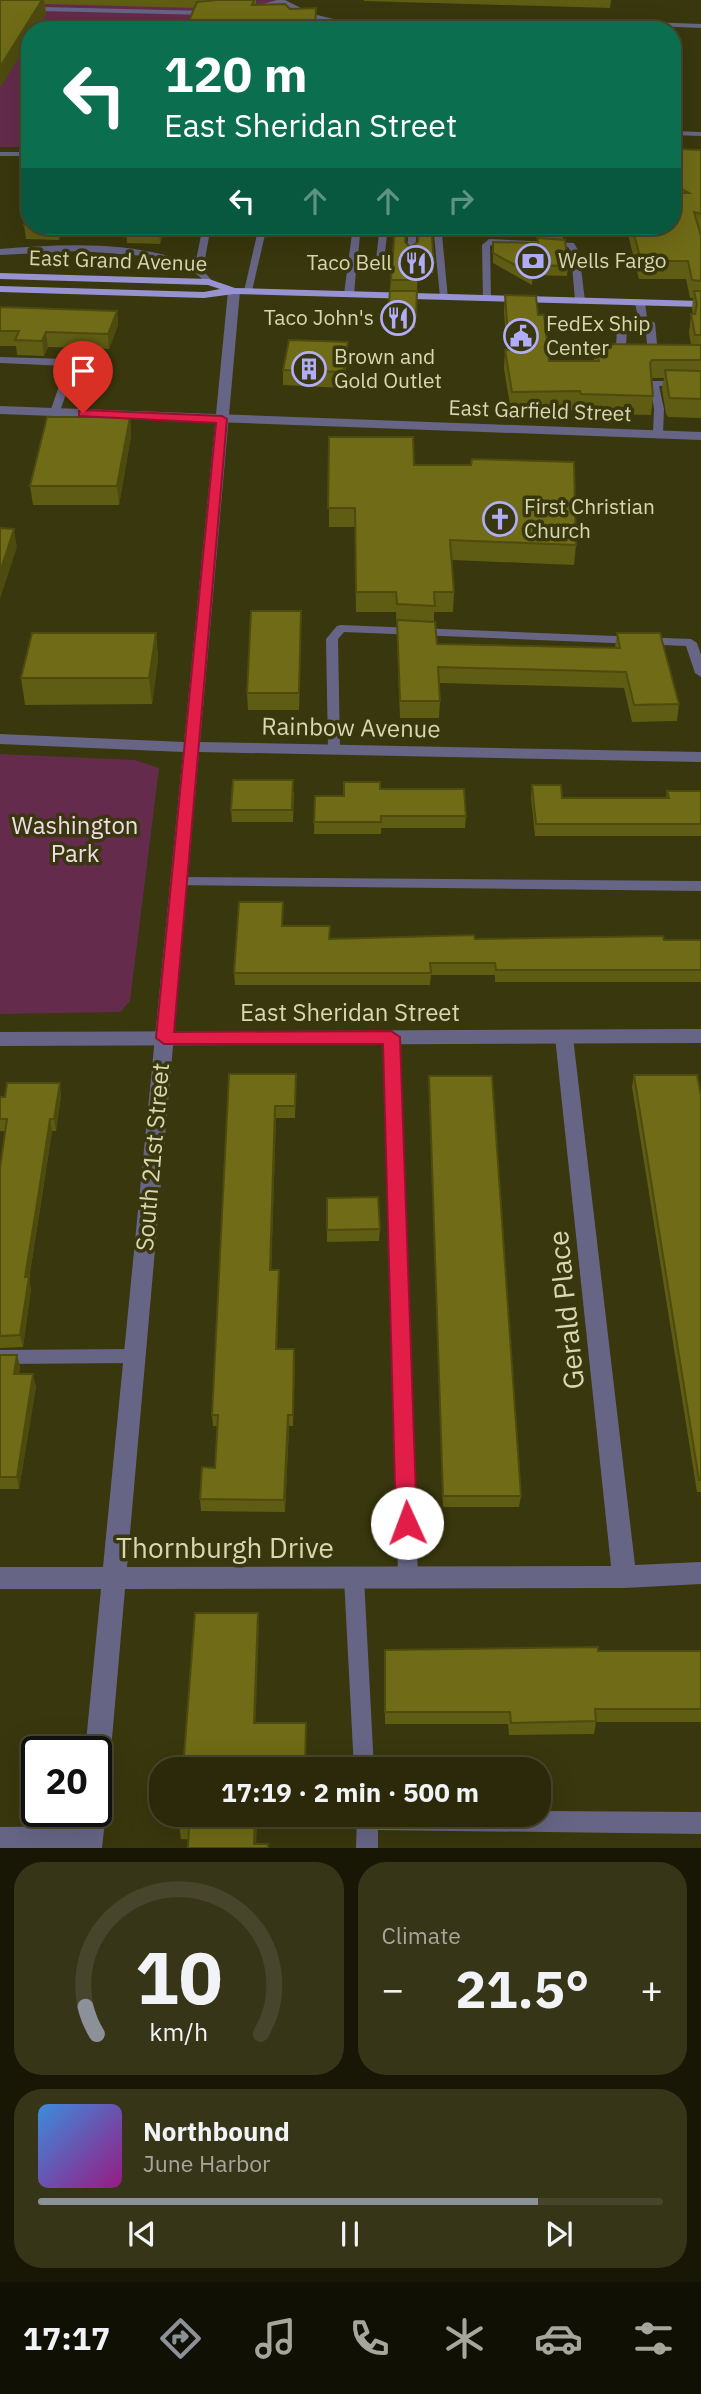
<!DOCTYPE html>
<meta charset="utf-8">
<style>
:root{--surface:#2b290a;--page:#373518;--text:#f1f3f6;--muted:#a6a69c;--line:#47452b;--accent:#8c9099}
body{margin:0;font-family:"IBM Plex Sans",sans-serif;background:var(--page);color:var(--text);height:100vh;display:flex;flex-direction:column;font-size:26px;white-space:nowrap}
*{box-sizing:border-box;margin:0}
p{font-size:23px;color:var(--muted)}
.icon{flex:none;width:38px;height:38px;fill:none;stroke:currentColor;stroke-width:2;stroke-linecap:round;stroke-linejoin:round}
.map{position:relative;height:1848px;overflow:hidden}
.sheet{display:flex;flex-direction:column;gap:14px;padding:14px;background:#181706;flex:1}
.sheet>*{flex:none}
.guide{position:absolute;left:21px;top:21px;width:660px;height:214px;border-radius:28px;box-shadow:0 7px 28px #0002,0 0 0 2px var(--line);background:#0b6e4f;color:#fff;overflow:hidden}
.speed{position:absolute;left:21px;top:1736px;display:flex;gap:14px;font-size:35px;font-weight:700;text-align:center}
.speed>*{display:grid;place-content:center;width:91px;height:91px;border-radius:50%;background:var(--surface);box-shadow:0 7px 28px #0002,0 0 0 2px var(--line);line-height:1}
.speed .limit{border:4px solid #111;border-radius:10px;background:#fff;color:#111}
.pin{position:absolute;display:grid;place-items:center;width:60px;height:60px;color:#fff;margin:-72px -30px;border-radius:50% 50% 50% 0;rotate:-45deg;box-shadow:0 0 7px #0007}
.pin .icon{rotate:45deg}
.me{position:absolute;width:77px;margin:-38px;rotate:358deg;stroke-linejoin:round;filter:drop-shadow(0 0 5px #0008)}
.turn{display:flex;align-items:center;gap:24px;height:147px;padding:0 28px;font-size:32px}
.turn .icon{width:91px;height:91px;stroke-width:2.5}
.turn b{display:block;font-size:49px;line-height:60px}
.lanes{display:flex;align-items:center;height:66px;padding:0 28px;background:#0003;justify-content:center;gap:35px;direction:ltr}
.lanes .off{opacity:.35}
.big{font-size:52px;font-weight:700;line-height:1.1}
.sheet .widget{flex:1;display:flex;flex-direction:column;justify-content:center;gap:10px;min-width:0;padding:0 24px;border-radius:28px;background:var(--page)}
.sheet .dial{align-items:center;gap:0}
.dial svg{height:182px;overflow:visible;fill:none;stroke:var(--line);stroke-width:7;stroke-linecap:round;text-anchor:middle}
.dial text{fill:var(--text);stroke:none}
.song{display:flex;align-items:center;gap:21px}
.cover{width:84px;height:84px;border-radius:10px;background:linear-gradient(135deg,hsl(210 70% 55%),hsl(310 70% 35%))}
.played{height:7px;border-radius:4px;background:linear-gradient(90deg,var(--accent) 80%,var(--line) 80%)}
.keys{display:flex;justify-content:space-around;direction:ltr}
.heat{display:flex;justify-content:space-between;align-items:center;font-size:38px;direction:ltr}
.sheet .tiles{flex:1;display:grid;gap:14px;grid-template-columns:1fr 1fr}
.widget:last-child{grid-column:span 2}
.trip{position:absolute;left:149px;top:1757px;width:402px;height:70px;border-radius:28px;background:var(--surface);box-shadow:0 7px 28px #0002,0 0 0 2px var(--line);font-weight:700;line-height:70px;text-align:center}
.tab-bar{display:flex;height:112px;justify-content:space-around;align-items:center;background:#111004;color:var(--muted)}
.tab-bar .icon{width:49px;height:49px}
.tab-bar .active{color:var(--accent)}
.tab-bar b{font-size:32px;color:var(--text)}
.map>svg:first-child{display:block}
.green{fill:#642b4c}
.lines{fill:none;stroke-linecap:round;stroke-linejoin:round}
.service{fill:#676585;fill-rule:evenodd}
.minor{fill:#676585;fill-rule:evenodd}
.tertiary{fill:#676585;fill-rule:evenodd}
.primary{fill:#9793d3;fill-rule:evenodd}
.wall{fill:#5f5c13}
.shaded-wall{fill:#4e4b0f}
.building{fill:#6f6b16;stroke:#4e4b0f;stroke-width:2}
.route{fill:#e11d48;stroke:#92132f;stroke-width:2}
.labels{text-anchor:middle;stroke-width:7;stroke-linejoin:round;paint-order:stroke}
.far-street-label{font-size:21px;fill:#d7d7b1;stroke:#39370d}
.far-poi-label{font-size:21px;fill:#d7d7b1;stroke:#39370d;text-anchor:start}
.street-label{font-size:24px;fill:#d7d7b1;stroke:#39370d}
.park-label{font-size:24px;fill:#f1dbe6;stroke:#39370d}
.near-street-label{font-size:28px;fill:#d7d7b1;stroke:#39370d}
</style>
<div class="map">
<svg width="701" height="1848" viewBox="0 0 701 1848">
<rect width="100%" height="100%" fill="#39370d"/>
<path class="green" d="M279 0 332 30H30V147H0V2Z
M0 754 135 760 159 768 130 1001 120 1012 0 1014Z"/>
<g class="lines">
<path class="service" d="M277 0H285L313 14 346 22 527 30 349 26 348 30H341L342 25 309 17 282 4 253 10 250 8Z
M0 6 208 11 211 13 208 15 0 10Z
M650 22 701 24V28L653 26V30H647V24Z
M672 131 701 132V136L672 135Z
M0 152H30V156H0Z
M203 226H211L203 270 213 282 209 285 193 271 171 262 145 256 79 251 0 255V249C63 244 135 240 195 265Z
M259 226H267L252 291 248 294 244 291Z
M353 226H361L357 265 376 259 380 226H388L384 261 356 271 354 294 349 297 344 294Z
M409 226H417L415 252 411 255 407 252Z
M421 226H431L442 234 448 299 440 297 434 235Z
M489 239 574 243 579 252 585 301 580 304 575 301 571 252 568 247 494 244 490 246 491 298 483 300 482 245Z
M640 299 645 302 647 318 655 323 658 354 653 357 648 354 645 324 642 322 627 328 626 347 637 356 632 359 616 348 617 326 638 318 635 302Z
M0 357 67 359 76 365 59 414 50 412 66 366 0 363Z
M650 381H701V387L659 386 664 409 663 434 658 437 653 434 654 409Z
M341 625 691 639 697 643 701 655V677L695 673 686 646 344 632 338 639 340 750 334 754 328 750 326 639 337 626Z
M179 877 701 881V891L174 885 172 882 174 879Z
M391 1032 396 1033 398 1037 418 1577 415 1583 408 1586 401 1583 398 1577 384 1037 386 1033Z
M135 1349 141 1351 144 1356 141 1361 135 1363 0 1364V1350Z
M354 1569 361 1572 364 1578 374 1769H354L344 1578 347 1572Z
M539 1811 701 1812V1834L378 1830V1848H356L357 1815H539Z
M90 1826 98 1829 101 1837 98 1845 90 1848H0V1827Z"/>
<path class="minor" d="M234 288 240 291 200 742 701 752V762L199 752 127 1567 611 1566 555 1037 557 1032H571L573 1037 635 1565 701 1562V1584L624 1588 125 1589 109 1773 105 1782 96 1786V1752H85L101 1589H0V1567H103L183 752 0 744V734L184 742 228 291Z
M96 1799 102 1802 106 1811 102 1848H76L80 1811H96Z"/>
<path class="tertiary" d="M0 406 701 432V440L0 414Z
M701 1029V1043L0 1046V1032Z"/>
<path class="primary" d="M0 273 209 279 235 288 701 301V307L234 294 204 298 0 292V286L204 292 220 289 208 285 0 279Z"/>
</g>
<path class="wall" d="M0 0H256V5L290 9 316 8V30H185L194 8 45 4 46 14Z
M364 0H611L610 8 364 1Z
M679 149 701 150V233L700 232 701 236V418L668 417 666 414 662 389 664 378H651L653 396 651 415 579 413 578 410 511 411 504 369 505 350H507L504 313 505 295 538 315 549 361H594L595 344 691 345 689 333 691 314H693L692 309 693 298H690L686 279H639L626 226H672V157L678 158Z
M30 214V226H67L65 227 59 240 26 239 24 225Z
M127 226H166L160 244 127 243 126 229Z
M395 226H407L405 242 410 247 434 263 433 273H418L417 290H390Z
M536 226H564L563 239 568 266 567 276 533 275 532 285 493 263V242L537 243Z
M417 291 415 328 388 327V316Z
M0 307 117 311 118 325 109 349 48 347 44 356 17 355 16 346H0Z
M348 357 343 388 283 385V370Z
M130 417 131 436 119 505H33L30 486Z
M329 437 414 465 576 545 574 565 452 560 454 592 453 612H434V622L437 644 615 648 617 633 679 704 677 721 632 722 624 688 439 683 440 701 439 718H400L396 612H356L355 527H329Z
M301 628 299 710H248L247 693Z
M156 633 158 659 152 704 25 705 21 678Z
M532 785 562 798H666L667 791H701V836H535L531 797Z
M380 789 466 816 465 828H381V834H314L315 796H344Z
M294 792 293 822H232L231 810Z
M283 902V926L330 939 701 940V982H495V975H431L430 985H235L234 973Z
M229 1074 296 1086 295 1118H276L271 1270H279L277 1349 295 1361 293 1426H289L285 1512 201 1511 200 1499 215 1468 218 1426H213L212 1415Z
M634 1075 701 1095V1492H697L632 1087Z
M429 1076 521 1496 519 1507H443L429 1088Z
M61 1095 56 1131H52L41 1203 29 1279 31 1289 23 1347 0 1348V1168L6 1131H0V1097Z
M327 1198 380 1229 379 1241 327 1242Z
M0 1355 20 1366 19 1374 36 1386 19 1489H0Z
M385 1650 701 1651V1722H596L594 1734 509 1735 508 1724H385Z
M257 1815 256 1844 181 1839 179 1825Z"/>
<path class="shaded-wall" d="M42 0H44L46 14 36 30H30V40L0 88V67Z
M57 226H67L65 227 59 240Z
M160 226H166L160 244 159 230Z
M117 311 118 325 109 349 108 334Z
M46 332 48 347 44 356 42 341Z
M348 342V357L343 388V372Z
M130 417 131 436 119 505 117 486Z
M14 529 17 547 0 599V572Z
M301 611V628L299 710V693Z
M156 633 158 659 152 704 149 678Z
M60 1083 61 1095 56 1131 54 1119Z
M275 1106 276 1118 271 1282 270 1270Z
M50 1119 52 1131 29 1279 31 1289 23 1347 20 1335 25 1277Z
M279 1270V1282L277 1361 276 1349Z
M294 1349 295 1361 293 1426V1415Z
M17 1355 20 1366 17 1386 14 1374Z
M33 1374 36 1386 19 1489 17 1477Z
M288 1415 289 1426 285 1512 284 1500Z
M258 1613 259 1628 255 1737 254 1723Z
M255 1815H257L256 1848H255Z"/>
<path class="building" d="M0 0H42L0 67Z
M218 0H254L252 5 285 4 290 9 316 8 315 30H185L197 2Z
M679 149 701 150V214L694 212 701 236V281L692 280 688 261H641L632 226H672V193H689L672 183V157L681 158Z
M30 214V225H24Z
M127 226H160L159 230 126 229Z
M395 226H406L405 242 410 247 418 242 419 226H431L434 263H418V280H391Z
M538 238 565 240 568 266 532 265 533 275 493 253V242L538 243Z
M390 291H417L416 317 388 316Z
M694 291H701V335H695L691 314H695L697 304Z
M505 295 536 296 538 315H544L549 361H599L595 344 701 345V360H652L650 363 653 396 581 394 580 391 512 392 505 350H509Z
M0 307 117 311 108 334 46 332 42 341 15 340 19 331H0Z
M289 340 348 342 343 372 283 370Z
M665 370 701 371V399L670 398 669 395Z
M47 417H130L117 486H30Z
M329 437H413L414 465H471L472 459 574 462 576 545 450 540 454 592H434L435 606 397 604 396 592H356L355 508H328Z
M0 528 14 529 0 572Z
M251 611H301L299 693H247Z
M397 620 435 622 437 644 620 648 617 633H660L679 704 634 705 626 672 438 667 440 701H400Z
M32 633H156L149 678H21Z
M233 780H293L292 810H231Z
M344 782H380V789H464L466 816H381V822H314L315 796H344Z
M532 785H561L562 798H669L667 791H701V824H536Z
M239 902H283L282 926H330L329 939 474 935 475 939 663 936 664 940H701V970H496L495 963H430L431 973H234Z
M229 1074H296L295 1106H275L270 1270H279L276 1349H294L293 1415H288L284 1500 200 1499 202 1467 215 1468 218 1415H212Z
M634 1075H697L701 1095V1480H699Z
M429 1076H492L521 1496H443Z
M7 1083H60L54 1119H50L39 1191 25 1277H29L20 1335 0 1336V1168L7 1119H0V1097H5Z
M378 1197 380 1229 327 1230V1198Z
M0 1355H17L14 1374H33L17 1477H0Z
M195 1613H258L254 1723H306L305 1769H183Z
M598 1647V1651H701V1709H595L596 1721 511 1723 510 1712H385V1650Z
M180 1815H255L254 1844H268V1848H188L189 1825H179Z"/>
<path class="route" d="M83 410 222 416 227 419 174 1032 391 1031 400 1037 417 1523 414 1530 407 1533 399 1530 396 1523 383 1044H164L156 1038 216 423 79 416V411Z"/>
<defs>
<g id="bank-ring" transform="scale(1.75)"><circle r="9.5" fill="#39370d" stroke="#b2adf9" stroke-width="1.5"/><path d="M-6-4H6V4H-6ZM0-2.3a2.3 2.3 0 1 0 0 4.6a2.3 2.3 0 1 0 0-4.6Z" fill="#b2adf9"/></g>
<g id="restaurant-ring" transform="scale(1.75)"><circle r="9.5" fill="#39370d" stroke="#b2adf9" stroke-width="1.5"/><path d="M-5-6h1v4h1v-4h1v4h1v-4h1v5L-1.5 .5V6h-2V.5L-5-1ZM5-6V6H3V1.5H1.5Q1.5-4 5-6Z" fill="#b2adf9"/></g>
<g id="civic-ring" transform="scale(1.75)"><circle r="9.5" fill="#39370d" stroke="#b2adf9" stroke-width="1.5"/><path d="M-.6-6.5H3V-4.5H.6V-3L4-1V1h2V6H-6V1h2V-1L-.6-3ZM-1.2 2.5V6h2.4V2.5Z" fill="#b2adf9"/></g>
<g id="building-ring" transform="scale(1.75)"><circle r="9.5" fill="#39370d" stroke="#b2adf9" stroke-width="1.5"/><path d="M-4-6H4V6H1V3H-1V6H-4ZM-2.5-4.3h1.7v1.8h-1.7ZM.8-4.3h1.7v1.8H.8ZM-2.5-1h1.7V.8h-1.7ZM.8-1h1.7V.8H.8Z" fill="#b2adf9"/></g>
<g id="church-ring" transform="scale(1.75)"><circle r="9.5" fill="#39370d" stroke="#b2adf9" stroke-width="1.5"/><path d="M-1.2-6h2.4v3.5h3.3v2.4h-3.3V6h-2.4V-.1h-3.3v-2.4h3.3Z" fill="#b2adf9"/></g>
</defs>
<g fill-rule="evenodd">
<use href="#bank-ring" x="533" y="261"/>
<use href="#restaurant-ring" x="416" y="263"/>
<use href="#restaurant-ring" x="398" y="318"/>
<use href="#civic-ring" x="521" y="336"/>
<use href="#building-ring" x="309" y="369"/>
<use href="#church-ring" x="500" y="519"/>
</g>
<g class="labels">
<g class="far-street-label">
<text transform="translate(118 261) rotate(2)" y="7">East Grand Avenue</text>
<text transform="translate(540 411) rotate(2)" y="7">East Garfield Street</text>
</g>
<g class="far-poi-label">
<text x="558" y="268">Wells Fargo</text>
<text x="392" y="270" text-anchor="end">Taco Bell</text>
<text x="374" y="325" text-anchor="end">Taco John's</text>
<text x="546" y="331">FedEx Ship<tspan x="546" dy="24">Center</tspan></text>
<text x="334" y="364">Brown and<tspan x="334" dy="24">Gold Outlet</tspan></text>
<text x="524" y="514">First Christian<tspan x="524" dy="24">Church</tspan></text>
</g>
<g class="street-label">
<text transform="translate(351 728) rotate(1)" y="8">Rainbow Avenue</text>
<text x="350" y="1021">East Sheridan Street</text>
<text transform="translate(153 1157) rotate(-85)" y="8">South 21st Street</text>
</g>
<g class="park-label">
<text x="75" y="834">Washington<tspan x="75" dy="28">Park</tspan></text>
</g>
<g class="near-street-label">
<text transform="translate(566 1310) rotate(-96)" y="10">Gerald Place</text>
<text x="225" y="1558">Thornburgh Drive</text>
</g>
</g>
</svg>
<div class="speed"><div class="limit">20</div></div>
<div class="pin" style="left:83px;top:413px;background:#d93025"><svg class="icon" aria-label="arrive" viewBox="0 0 24 24"><path d="M6 21V4h12l-3 4 3 4H6"/></svg></div>
<svg class="me" style="left:407px;top:1523px" viewBox="-20 -20 40 40"><circle r="19" fill="#fff"/><path d="M0-13L10 11 0 6-10 11z" fill="#e11d48"/></svg>
<div class="trip">17:19 · 2 min · 500 m</div>
<div class="guide">
<div class="turn"><svg class="icon" aria-label="left" viewBox="0 0 24 24"><path d="M17 20v-9H6M10 6l-5 5 5 5"/></svg><div><b>120 m</b>East Sheridan Street</div></div>
<div class="lanes"><svg class="icon" aria-label="left" viewBox="0 0 24 24"><path d="M17 20v-9H6M10 6l-5 5 5 5"/></svg><svg class="icon off" aria-label="ahead" viewBox="0 0 24 24"><path d="M12 20V5M6 11l6-6 6 6"/></svg><svg class="icon off" aria-label="ahead" viewBox="0 0 24 24"><path d="M12 20V5M6 11l6-6 6 6"/></svg><svg class="icon off" aria-label="right" viewBox="0 0 24 24"><path d="M7 20v-9h11M14 6l5 5-5 5"/></svg></div>
</div>
</div>
<section class="sheet">
<div class="tiles">
<div class="widget dial"><svg viewBox="0 0 100 80">
<path d="M14 69A42 42 0 1 1 86 69"/>
<path d="M14 69A42 42 0 0 1 9 57" stroke="#8c9099"/>
<text x="50" y="56" font-size="32" font-weight="700">10</text>
<text x="50" y="72" font-size="11">km/h</text>
</svg></div>
<div class="widget"><p>Climate</p>
<div class="heat"><a>−</a><b class="big">21.5°</b><a>+</a></div>
</div>
<div class="widget">
<div class="song"><i class="cover"></i><div><b>Northbound</b><p>June Harbor</p></div></div>
<div class="played"></div>
<div class="keys"><svg class="icon" aria-label="previous" viewBox="0 0 24 24"><path d="M18 5L8 12l10 7zM5 5v14"/></svg><svg class="icon" aria-label="pause" viewBox="0 0 24 24"><path d="M8 5v14M16 5v14"/></svg><svg class="icon" aria-label="next" viewBox="0 0 24 24"><path d="M6 5l10 7-10 7zM19 5v14"/></svg></div>
</div>
</div>
</section>
<nav class="tab-bar">
<b>17:17</b>
<svg class="icon active" aria-label="directions" viewBox="0 0 24 24"><path d="M12 3l9 9-9 9-9-9zM9 14v-3h6M13 9l2 2-2 2"/></svg>
<svg class="icon" aria-label="music" viewBox="0 0 24 24"><path d="M9 18V5l10-2v13"/><circle cx="6" cy="18" r="3"/><circle cx="16" cy="16" r="3"/></svg>
<svg class="icon" aria-label="phone" viewBox="0 0 24 24"><path d="M5 4h4l2 5-3 2q2 4 5 5l2-3 5 2v4C11 20 4 13 5 4z"/></svg>
<svg class="icon" aria-label="climate" viewBox="0 0 24 24"><path d="M12 3v18M4 7l16 10M4 17L20 7"/></svg>
<svg class="icon" aria-label="car" viewBox="0 0 24 24"><path d="M5 17H2v-5l4-1 3-4h7l3 4 3 1v5h-3M9 17h6M6 11h13"/><circle cx="7" cy="17" r="2"/><circle cx="17" cy="17" r="2"/></svg>
<svg class="icon" aria-label="filters" viewBox="0 0 24 24"><path d="M4 7h16M4 17h16"/><circle cx="9" cy="7" r="2"/><circle cx="15" cy="17" r="2"/></svg>
</nav>
